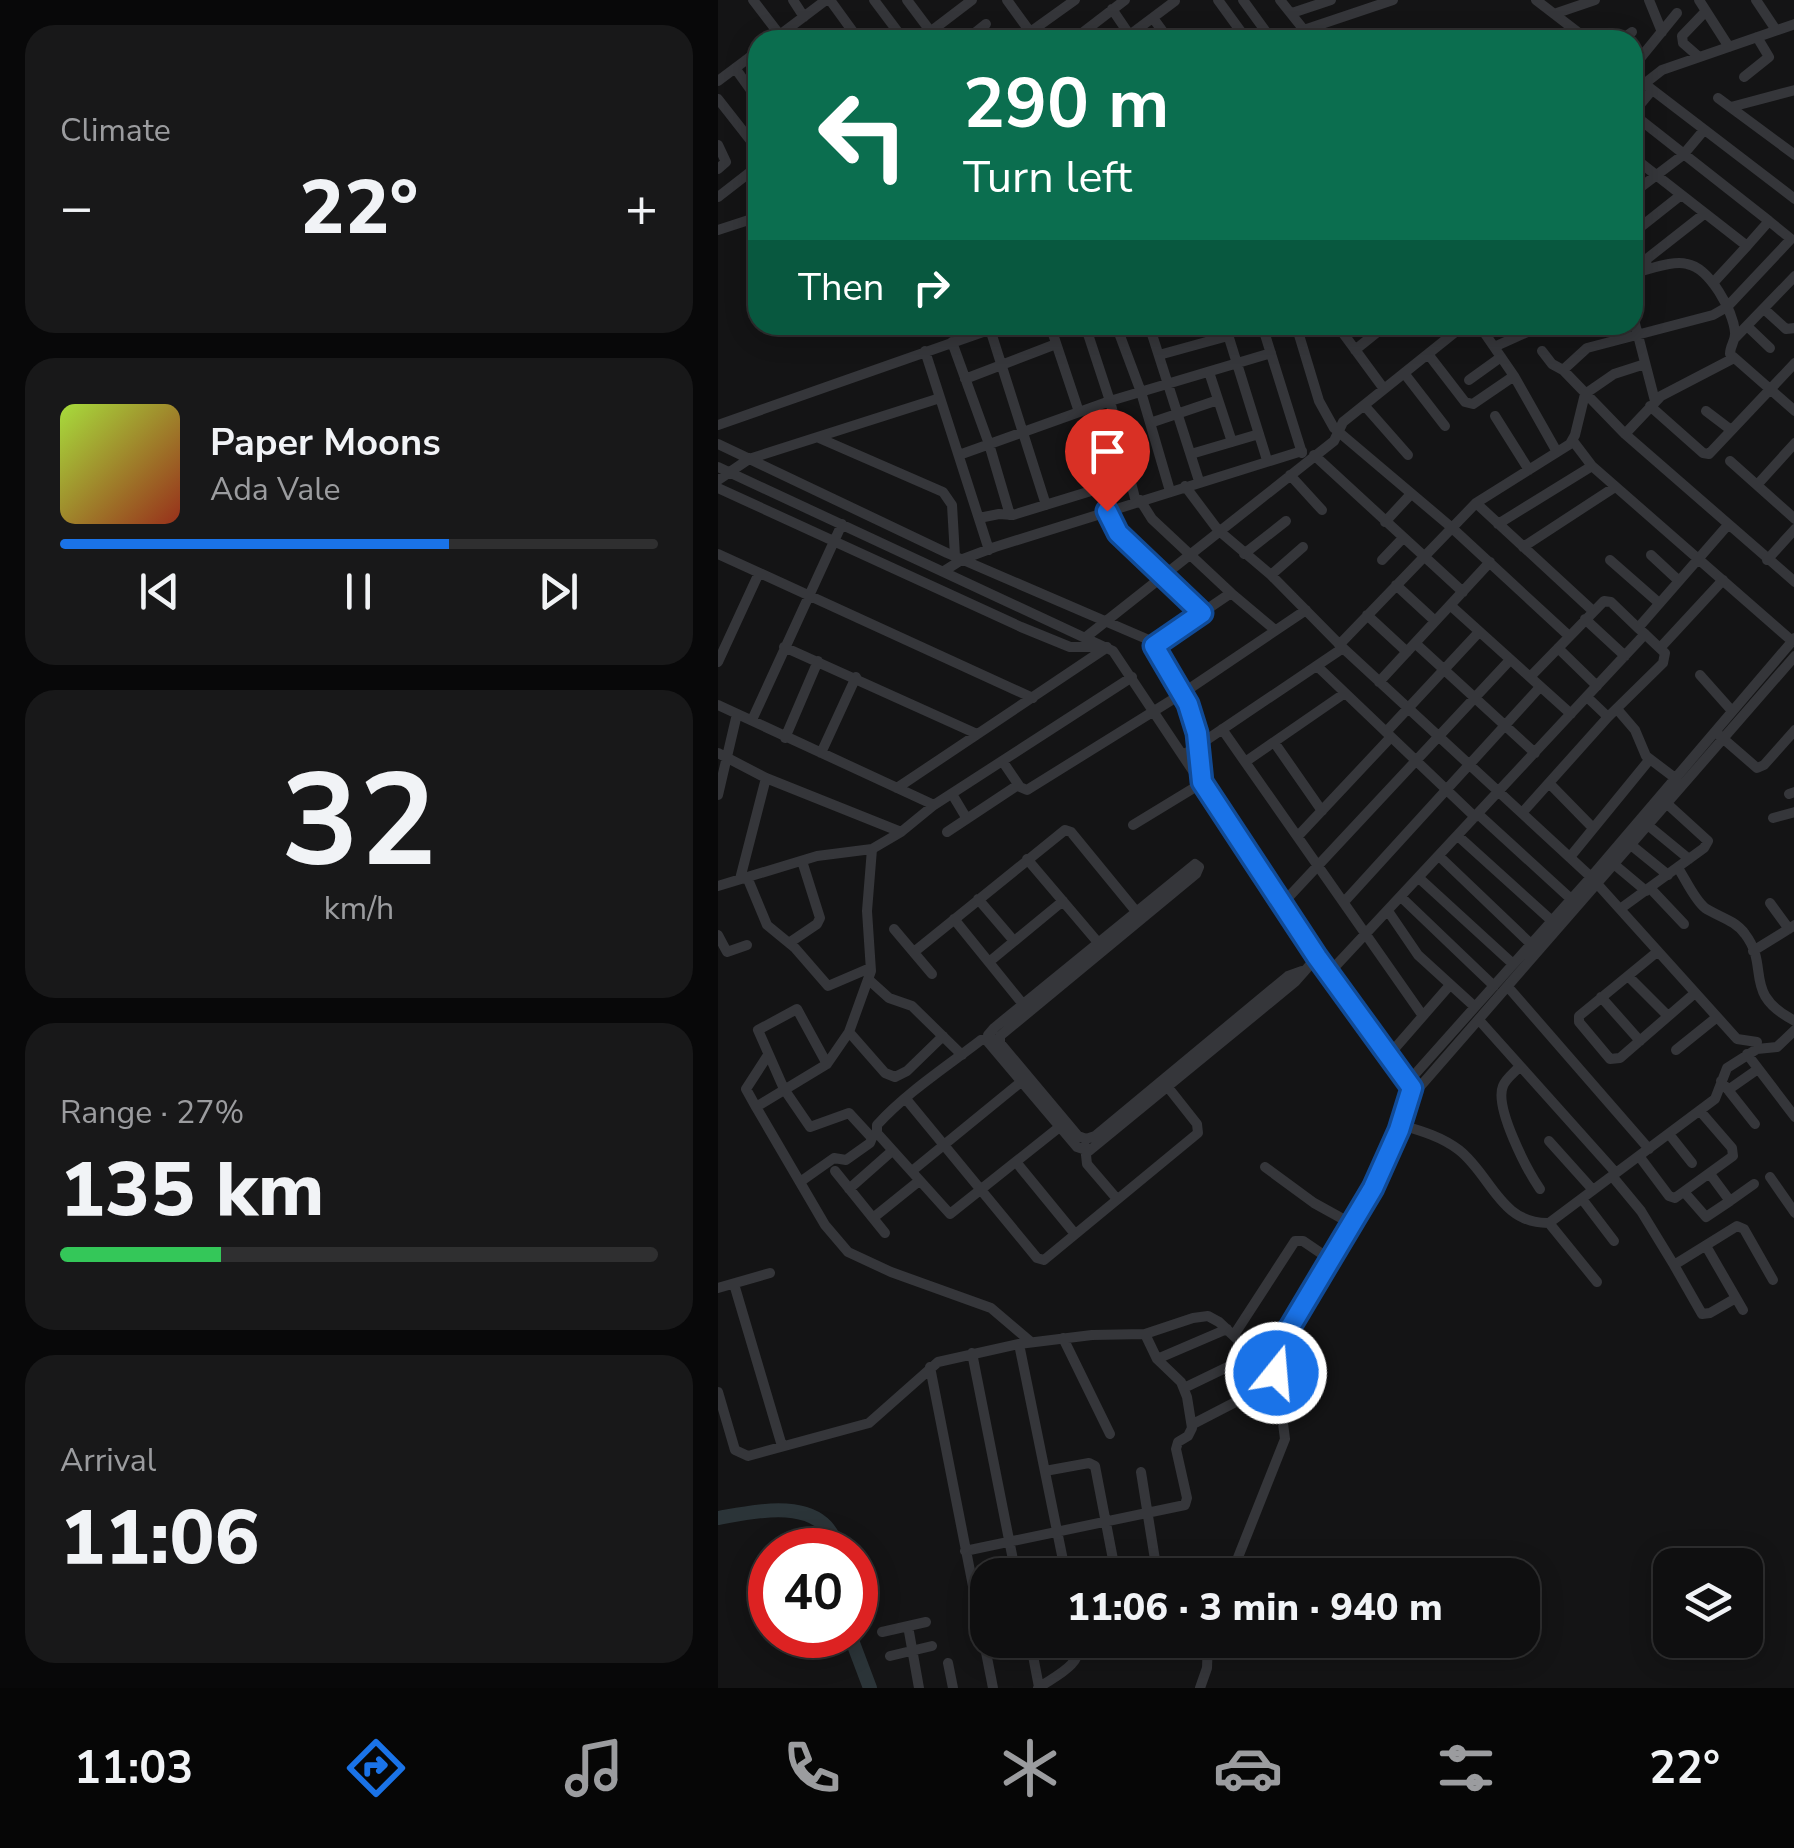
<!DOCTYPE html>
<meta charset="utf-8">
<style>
:root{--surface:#0f0f10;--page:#181819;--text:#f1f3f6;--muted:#9b9c9f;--line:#2f2f30;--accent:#1a73e8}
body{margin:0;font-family:"Nunito Sans",sans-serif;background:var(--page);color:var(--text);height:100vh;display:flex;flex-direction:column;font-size:38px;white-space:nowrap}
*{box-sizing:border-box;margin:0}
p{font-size:32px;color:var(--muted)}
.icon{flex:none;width:55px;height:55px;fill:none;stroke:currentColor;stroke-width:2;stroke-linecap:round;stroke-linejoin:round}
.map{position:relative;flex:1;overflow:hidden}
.drawer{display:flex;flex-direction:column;gap:25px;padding:25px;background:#080809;width:718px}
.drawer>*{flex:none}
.banner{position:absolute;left:30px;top:30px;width:895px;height:305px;border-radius:30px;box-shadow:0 5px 25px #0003,0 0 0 2px var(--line);background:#0b6e4f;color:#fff;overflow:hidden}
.tools{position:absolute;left:935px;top:1548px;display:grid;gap:20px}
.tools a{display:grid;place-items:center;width:110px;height:110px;border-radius:20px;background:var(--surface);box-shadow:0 5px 25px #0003,0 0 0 2px var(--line);font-size:50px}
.speed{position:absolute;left:30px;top:1528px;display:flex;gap:20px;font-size:50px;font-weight:700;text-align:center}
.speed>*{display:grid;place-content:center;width:130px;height:130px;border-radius:50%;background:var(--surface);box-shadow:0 5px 25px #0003,0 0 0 2px var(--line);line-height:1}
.speed .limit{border:15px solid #d22;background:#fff;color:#111}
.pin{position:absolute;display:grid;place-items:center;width:85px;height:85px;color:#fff;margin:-102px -42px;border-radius:50% 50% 50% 0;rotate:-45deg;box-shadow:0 0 10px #0007}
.pin .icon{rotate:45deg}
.me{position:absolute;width:110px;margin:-55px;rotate:17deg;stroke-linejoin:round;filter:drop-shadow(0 0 8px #0008)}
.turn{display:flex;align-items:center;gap:35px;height:210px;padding:0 50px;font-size:45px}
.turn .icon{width:130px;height:130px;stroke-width:2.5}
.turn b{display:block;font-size:70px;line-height:85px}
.then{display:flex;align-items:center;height:95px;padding:0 50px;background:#0003;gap:20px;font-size:38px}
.big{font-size:75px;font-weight:800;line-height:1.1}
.drawer .tile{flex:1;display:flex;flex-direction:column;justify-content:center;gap:15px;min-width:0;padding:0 35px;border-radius:30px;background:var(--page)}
.drawer .dial{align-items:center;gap:0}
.dial b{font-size:130px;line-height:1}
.song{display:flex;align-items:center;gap:30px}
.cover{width:120px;height:120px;border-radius:15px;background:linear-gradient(135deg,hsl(80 70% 55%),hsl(10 70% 35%))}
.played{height:10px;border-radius:5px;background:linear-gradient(90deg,var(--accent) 65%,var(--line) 65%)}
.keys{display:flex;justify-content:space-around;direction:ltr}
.heat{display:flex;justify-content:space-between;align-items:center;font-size:55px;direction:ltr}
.charge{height:15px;border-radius:8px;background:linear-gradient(90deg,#34c759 27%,var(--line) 0)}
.trip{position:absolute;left:252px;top:1558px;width:570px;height:100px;border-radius:30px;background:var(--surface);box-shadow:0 5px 25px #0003,0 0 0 2px var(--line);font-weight:800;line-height:100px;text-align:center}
.menu{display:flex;height:160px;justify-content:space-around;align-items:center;background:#060606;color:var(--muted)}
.menu .icon{width:70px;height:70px}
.menu .active{color:var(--accent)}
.menu b{font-size:45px;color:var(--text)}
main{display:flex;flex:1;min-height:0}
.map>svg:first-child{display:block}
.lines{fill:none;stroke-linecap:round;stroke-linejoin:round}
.river{stroke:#2b3438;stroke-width:14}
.minor{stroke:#35363a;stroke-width:10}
.route-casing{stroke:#114b97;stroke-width:25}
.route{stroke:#1a73e8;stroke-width:18}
</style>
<main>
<section class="drawer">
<div class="tile"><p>Climate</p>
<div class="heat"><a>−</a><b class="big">22°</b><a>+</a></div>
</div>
<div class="tile">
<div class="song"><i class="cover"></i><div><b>Paper Moons</b><p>Ada Vale</p></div></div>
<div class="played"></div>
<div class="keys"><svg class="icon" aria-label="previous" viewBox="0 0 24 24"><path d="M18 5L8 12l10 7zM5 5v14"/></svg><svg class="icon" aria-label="pause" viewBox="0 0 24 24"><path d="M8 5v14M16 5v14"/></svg><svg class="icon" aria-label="next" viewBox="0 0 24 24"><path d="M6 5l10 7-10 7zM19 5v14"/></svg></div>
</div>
<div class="tile dial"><b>32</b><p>km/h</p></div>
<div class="tile"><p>Range · 27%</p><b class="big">135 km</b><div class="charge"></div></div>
<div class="tile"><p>Arrival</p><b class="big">11:06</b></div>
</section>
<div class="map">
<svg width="1077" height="1688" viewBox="0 0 1077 1688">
<rect width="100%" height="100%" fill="#141415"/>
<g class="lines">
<path class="river" d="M0 1518C41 1511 107 1495 120 1550
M132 1635 152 1688"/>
<path class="minor" d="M35 0 65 39
M75 0 86 17
M112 0 141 40
M156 0 186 40
M189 0 219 40
M289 0 318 40
M500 0 529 40
M525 0 554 40
M562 0 586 30
M818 0 870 40
M931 0 944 32
M981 0 1011 47
M1038 0 1058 30
M394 9 413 37
M574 13 613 0
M836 14 877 0
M435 18 451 40
M212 32 254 0
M55 40 108 0
M248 40 268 24
M301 40 357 0
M355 40 407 0
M405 40 457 1
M556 40 675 0
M903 40 914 32
M981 57 965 43 964 36 988 11
M915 67 959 13
M17 68 40 100
M915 75 1077 199
M1026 77 1051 57 1039 37
M0 81 40 51
M926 84 944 70 1077 24
M1000 98 1077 155
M0 99 40 150
M1013 107 1077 90
M915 113 934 90
M915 114 1051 221 1029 246 915 157
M0 145 8 162 0 169
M915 193 965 155 986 130
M0 197 40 166
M1051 221 1073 239 1009 307 995 315 869 348 845 370 907 434 1077 582
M0 230 40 217
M915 233 963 195
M924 271 930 258 986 214
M915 273C931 270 954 260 969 264 992 268 1015 311 1017 332 1018 341 1012 345 1012 354L1077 411
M995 283 1029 246
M1046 309 1068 329 1077 328
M915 316 937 401
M332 325 361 412
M367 325 392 401 418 502
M398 325 423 392 452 491
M431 325 481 481
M507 325 549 460
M544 325 584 453
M578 325 601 401 616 428 733 527 851 636
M619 325 666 389
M1029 326 1052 348
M272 329 328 505
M1017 338 1077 276
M234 342 271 444 292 515
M776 347 825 325
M637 350 668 325
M207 351 271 550
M824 351 834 364 845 370
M710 354 747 402 755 404 796 376 761 325
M441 355 510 336
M491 372 514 442
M686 373 727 426
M796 376 839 452
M247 379 338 344
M751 380 783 357
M646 405 690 455
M932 406 985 453 991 454 1077 363
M988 411 1013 430
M777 416 811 470
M432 423 500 400
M0 425 285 325
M907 434 943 396 1016 358
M101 438 225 492 234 505 237 556
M855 441 874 466 1074 641
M0 444 229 553 431 640 470 704 481 745 465 755
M473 454 541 434
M241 455 392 401 553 353
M596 455 745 592
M1012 461 1077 519
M0 467 395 651 599 957 694 1088 681 1130 655 1189 559 1349 557 1361 567 1439 513 1575
M572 475 604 510
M0 480 31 459 222 398
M1039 485 1077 443
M0 488 303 627 352 647H389
M422 500 434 519 513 593
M758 503 875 611
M389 511 400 533 484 613
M261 518 281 514 295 515 412 479
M667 522 693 494
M780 524 874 466
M805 547 897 487
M0 554 315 698
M526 554 568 521
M933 555 961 581
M664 560 685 538
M892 560 941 603
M1049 560 1077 529
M226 571 245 559 277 547 584 451
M553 575 585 547
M678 585 717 621
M732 605 853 714
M649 615 689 652
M867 619 907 656
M368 637 616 441 625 422 746 325
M697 643 817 753
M621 645 758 503 852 444 857 435 867 394 896 374 927 364
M435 646 513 593 557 630
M66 647 259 734
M625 648 873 877 1019 1039 1039 1042
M840 648 879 686
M942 648 1005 580
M0 662 41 573
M599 666 757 817
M982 675 1014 711
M812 677 886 601 893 602 920 628
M661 682 772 562
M869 697 890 717
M0 705 216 805
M899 709 917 730 928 756 957 778
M34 720 124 524
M504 729 705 1016
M668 732 761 632
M1001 735 1039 768 1046 765 1077 730
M67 738 100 661
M556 742 604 811
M0 753 48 778 183 832
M103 753 138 677
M285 762 302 787 309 790 465 693 588 610
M527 762 627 693
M831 783 875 828
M179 788 388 648
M234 794 249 819
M1071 794 1077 792
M0 795 19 714
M804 813 890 717 945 663 947 653 927 634
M760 814 853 899
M1055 818 1077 812
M926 822 971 859
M415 825 484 783 481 745 625 648 553 575 500 530 467 486
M229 832 300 785
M580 836 673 737
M740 836 834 921
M913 845 950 875
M154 849 149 911 153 971 131 1032 109 1064 38 1107 107 1225 130 1252 173 1272 273 1308 313 1342
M721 856 813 944
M852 857 932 759
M309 859 383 946
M897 865 928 891
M960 868C968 880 976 899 987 908 1001 917 1017 920 1027 934 1053 968 1023 993 1077 1021
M29 877 49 925 77 948 110 986 152 968
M701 878 795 964
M22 879 48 778
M0 886 99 856 154 849 183 832 216 805 414 677
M932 888 966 924
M683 897 776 986
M260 899 296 941
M626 902 822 687
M565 903 792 660
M1052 903 1071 929
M902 909 986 848 990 841 945 800
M670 911 700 955 757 1007
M236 919 308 1008
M176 929 214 974
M0 935 9 952 29 945
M71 943 99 924 102 918 84 861
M1035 951 1077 925
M196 952 347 830 353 832 421 915
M939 952 861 1016V1022L892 1059 902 1058 977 993
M271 962 345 901
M584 971 570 976 377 1136 368 1139 360 1136 282 1043V1036L478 874 481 867 477 864 276 1028 270 1035V1042L359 1147 371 1151 577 982 599 957
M611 973 927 634 920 628 1009 526
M910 976 950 1016
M151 980 171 998 194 1006 244 1055
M790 987 931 1149
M883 997 922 1041
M761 1020 898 1173
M131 1032 167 1073 177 1077 189 1071 225 1036
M275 1039 263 1040C228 1067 188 1093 159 1125V1133L232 1214 344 1125
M958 1050 999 1017
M1029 1054 1077 1117
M671 1055 732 985
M801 1067C796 1073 788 1078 785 1086 776 1107 809 1170 822 1189
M1003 1081 1037 1124
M690 1082 873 877 1077 638
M1010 1090 1040 1069
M693 1097 1077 656
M188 1099 319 1258 326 1260 480 1133 479 1124 445 1081
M38 1107 28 1089 50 1055
M683 1125C704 1131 724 1137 741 1150 773 1175 782 1224 831 1223L997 1099 1009 1068 1039 1049 1059 1047 1077 1030
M951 1134 974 1163
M831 1141 875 1190
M367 1146 369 1164 399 1199
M921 1156 951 1196 957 1198 1015 1156 1014 1148 982 1111
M298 1162 357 1234
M547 1167 596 1203 634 1224
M117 1171 167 1233
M194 1171 309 1077
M992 1174 1012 1201 1036 1184
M894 1176 923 1211 956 1265 1019 1226 1026 1229 1055 1280
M1052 1177 1077 1213
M82 1182 116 1158 128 1160 152 1143 154 1138 131 1113 92 1127 66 1089 40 1030 79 1009 109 1064
M131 1189 174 1151
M967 1193 988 1217 1012 1201
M864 1199 896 1241
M155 1218 201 1181
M831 1223 879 1282
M988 1246 1025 1310
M956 1265 984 1314 992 1313 1018 1298
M16 1284 64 1446
M0 1288 52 1273
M516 1335 577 1241H585L613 1260
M345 1338 392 1434
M301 1344 348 1575
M254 1353 298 1575
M439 1359 509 1329
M212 1367 275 1688
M466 1388 524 1360
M0 1392 17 1450 30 1456 151 1423 220 1362 301 1344 374 1335 427 1334 475 1318 490 1316 501 1322 536 1355 557 1361
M475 1424 533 1394 521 1362
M327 1471 371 1463 377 1466 398 1575
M423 1472 438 1566
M247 1551 467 1505 469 1498 458 1449 460 1442 470 1436 474 1428 469 1397 463 1382 439 1359 427 1334
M190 1626 201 1688
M164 1632 208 1622
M312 1640 321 1687
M172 1656 214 1646
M230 1663 235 1688
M320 1688C339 1675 365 1665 361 1640
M482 1688 489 1668 490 1640"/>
</g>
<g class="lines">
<g class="route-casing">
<path id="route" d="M389 511 400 533 484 613 436 646 470 704 479 733 484 782 599 957 694 1088 681 1130 655 1188 559 1349 558 1373"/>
</g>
<use href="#route" class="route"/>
</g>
</svg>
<div class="tools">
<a><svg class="icon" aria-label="layers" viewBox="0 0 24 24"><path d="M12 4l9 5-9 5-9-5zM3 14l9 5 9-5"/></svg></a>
</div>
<div class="speed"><div class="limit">40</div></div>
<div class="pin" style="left:389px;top:511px;background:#d93025"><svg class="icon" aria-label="arrive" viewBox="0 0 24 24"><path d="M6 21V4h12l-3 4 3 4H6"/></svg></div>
<svg class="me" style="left:558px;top:1373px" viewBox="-20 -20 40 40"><circle r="17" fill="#1a73e8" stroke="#fff" stroke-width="3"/><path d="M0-11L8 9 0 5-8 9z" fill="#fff"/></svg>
<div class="trip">11:06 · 3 min · 940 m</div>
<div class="banner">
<div class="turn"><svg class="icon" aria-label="left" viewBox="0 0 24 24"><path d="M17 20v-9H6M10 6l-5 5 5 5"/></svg><div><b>290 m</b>Turn left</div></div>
<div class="then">Then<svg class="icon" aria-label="right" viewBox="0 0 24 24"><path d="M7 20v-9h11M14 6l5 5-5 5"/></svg></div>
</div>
</div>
</main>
<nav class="menu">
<b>11:03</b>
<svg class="icon active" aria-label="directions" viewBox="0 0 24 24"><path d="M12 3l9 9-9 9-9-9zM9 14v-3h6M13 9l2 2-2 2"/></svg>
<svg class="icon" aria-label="music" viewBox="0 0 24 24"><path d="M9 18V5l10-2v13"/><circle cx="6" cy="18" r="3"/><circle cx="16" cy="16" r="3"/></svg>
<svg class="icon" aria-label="phone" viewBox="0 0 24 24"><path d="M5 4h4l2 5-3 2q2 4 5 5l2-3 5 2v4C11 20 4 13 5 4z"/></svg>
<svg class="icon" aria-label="climate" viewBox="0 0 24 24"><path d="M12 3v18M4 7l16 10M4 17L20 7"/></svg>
<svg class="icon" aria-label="car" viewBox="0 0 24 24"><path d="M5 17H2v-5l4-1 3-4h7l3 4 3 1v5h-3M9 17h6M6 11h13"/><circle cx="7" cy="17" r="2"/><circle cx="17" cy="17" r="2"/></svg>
<svg class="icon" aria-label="filters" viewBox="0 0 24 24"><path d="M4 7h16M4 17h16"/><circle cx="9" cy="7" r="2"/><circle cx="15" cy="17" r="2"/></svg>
<b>22°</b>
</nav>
